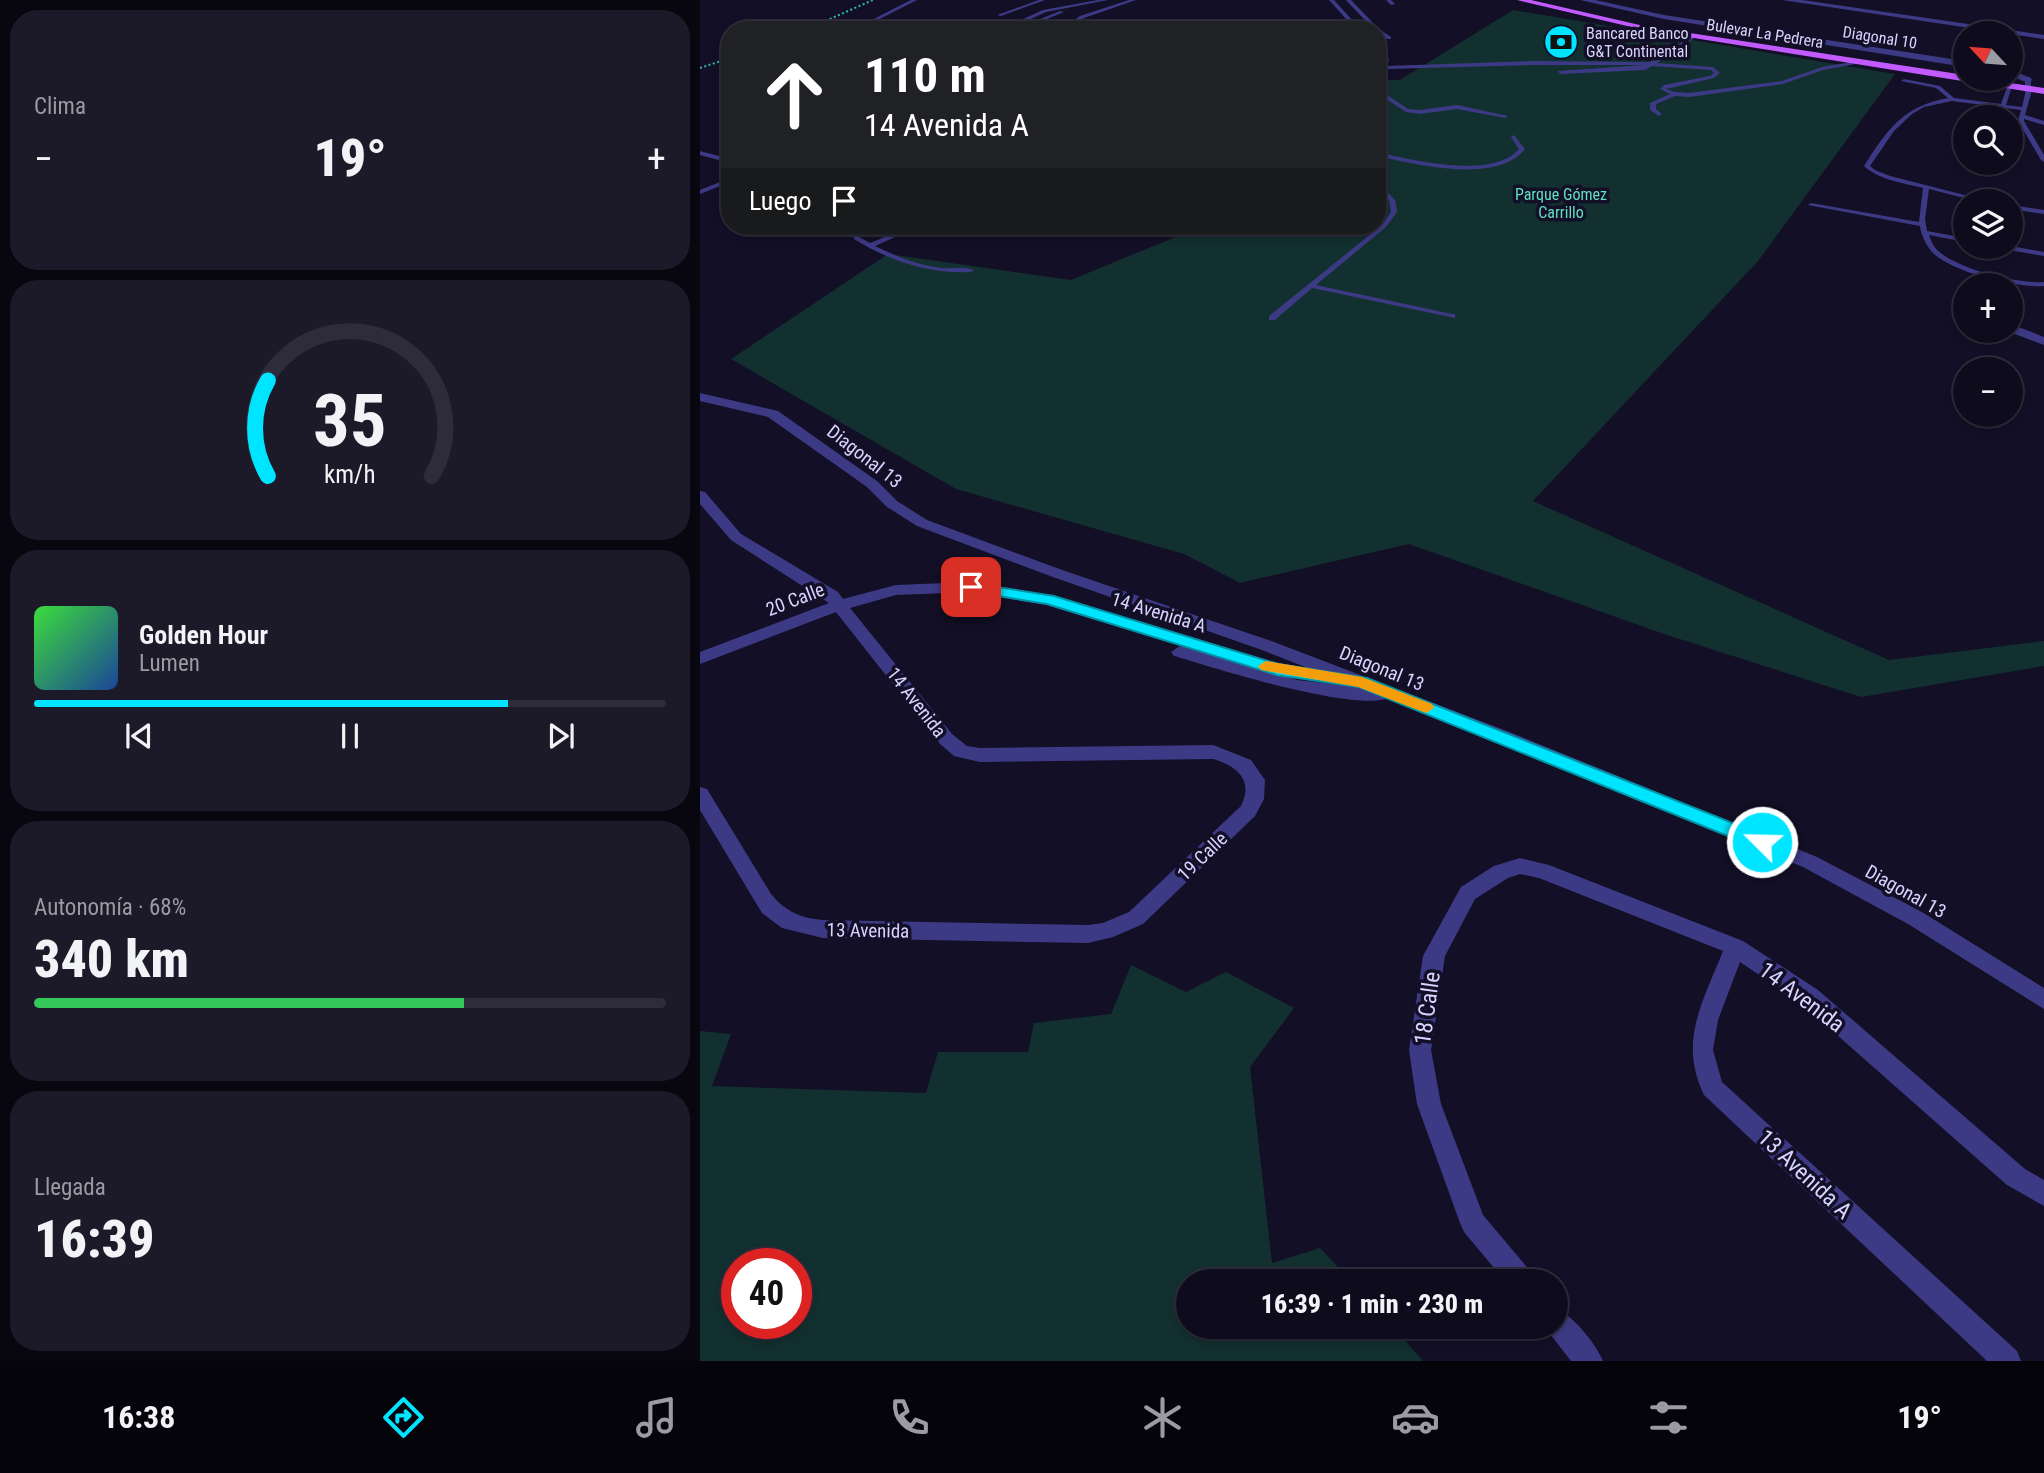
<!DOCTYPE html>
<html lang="es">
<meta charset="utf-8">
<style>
:root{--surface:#0e0b1c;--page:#1c1929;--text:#f1f3f6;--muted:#9b9ba3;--line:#2e2b3b;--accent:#00e5ff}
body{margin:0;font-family:"Roboto Condensed",sans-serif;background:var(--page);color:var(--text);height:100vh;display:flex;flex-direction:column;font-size:26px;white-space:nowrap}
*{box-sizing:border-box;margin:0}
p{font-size:23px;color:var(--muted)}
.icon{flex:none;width:38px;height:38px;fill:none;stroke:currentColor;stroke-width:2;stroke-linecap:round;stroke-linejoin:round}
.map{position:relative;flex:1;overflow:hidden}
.panel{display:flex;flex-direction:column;gap:10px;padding:10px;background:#08060f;width:700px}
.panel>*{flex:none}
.top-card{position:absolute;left:21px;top:21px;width:665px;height:214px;border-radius:28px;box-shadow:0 4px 10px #0003,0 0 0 2px var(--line);background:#202124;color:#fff;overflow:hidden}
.needle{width:46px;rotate:296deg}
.tools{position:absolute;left:1253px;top:21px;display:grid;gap:14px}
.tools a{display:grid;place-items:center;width:70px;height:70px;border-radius:50%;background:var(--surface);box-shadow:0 4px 10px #0003,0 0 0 2px var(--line);font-size:35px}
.speed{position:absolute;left:21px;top:1248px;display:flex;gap:14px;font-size:35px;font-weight:700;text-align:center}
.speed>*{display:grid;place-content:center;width:91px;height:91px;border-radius:50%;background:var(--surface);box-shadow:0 4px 10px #0003,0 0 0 2px var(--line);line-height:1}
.speed .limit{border:10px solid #d22;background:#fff;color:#111}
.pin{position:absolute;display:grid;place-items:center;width:60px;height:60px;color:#fff;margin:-30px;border-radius:14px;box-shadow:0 4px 10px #0006}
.me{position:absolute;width:77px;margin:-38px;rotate:293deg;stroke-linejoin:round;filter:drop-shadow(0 0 5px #0008)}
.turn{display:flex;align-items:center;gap:24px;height:147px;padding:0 28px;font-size:32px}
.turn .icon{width:91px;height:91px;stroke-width:2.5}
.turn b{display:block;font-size:49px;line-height:60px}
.then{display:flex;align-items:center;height:66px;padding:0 28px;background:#0003;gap:14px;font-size:26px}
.big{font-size:52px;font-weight:800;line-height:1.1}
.panel .widget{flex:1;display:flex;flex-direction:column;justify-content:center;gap:10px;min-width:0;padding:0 24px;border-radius:28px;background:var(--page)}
.panel .dial{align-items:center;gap:0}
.dial svg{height:182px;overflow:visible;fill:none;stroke:var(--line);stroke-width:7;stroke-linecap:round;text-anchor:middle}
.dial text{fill:var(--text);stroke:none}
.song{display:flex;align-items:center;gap:21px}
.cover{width:84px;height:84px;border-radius:10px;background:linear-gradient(135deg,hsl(120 70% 55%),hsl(220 70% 35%))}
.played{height:7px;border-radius:4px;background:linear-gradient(90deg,var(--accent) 75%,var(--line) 75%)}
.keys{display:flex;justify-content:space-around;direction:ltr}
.heat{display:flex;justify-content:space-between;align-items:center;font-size:38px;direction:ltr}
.charge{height:10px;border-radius:5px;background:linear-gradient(90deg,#34c759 68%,var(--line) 0)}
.trip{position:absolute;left:476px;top:1269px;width:392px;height:70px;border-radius:35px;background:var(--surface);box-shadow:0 4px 10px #0003,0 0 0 2px var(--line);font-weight:800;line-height:70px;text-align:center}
.dock{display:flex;height:112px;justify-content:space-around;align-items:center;background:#06040b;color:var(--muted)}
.dock .icon{width:49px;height:49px}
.dock .selected{color:var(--accent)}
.dock b{font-size:32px;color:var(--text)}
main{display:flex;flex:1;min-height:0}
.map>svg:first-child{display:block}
.green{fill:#12302f;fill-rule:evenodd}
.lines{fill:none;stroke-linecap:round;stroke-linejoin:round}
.path{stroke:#2fb8b0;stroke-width:2;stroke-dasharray:2 2.5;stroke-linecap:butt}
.service{fill:#3d3a85;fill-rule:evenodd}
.minor{fill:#3d3a85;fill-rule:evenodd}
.tertiary{fill:#3d3a85;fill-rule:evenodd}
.primary{fill:#c25bff;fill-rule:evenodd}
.route{fill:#00e5ff;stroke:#0095a6;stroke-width:2}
.slow{fill:#f59e0b}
.labels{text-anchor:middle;stroke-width:7;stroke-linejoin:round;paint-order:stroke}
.far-poi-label{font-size:16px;fill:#d9d4ff;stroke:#130f26;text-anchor:start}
.far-street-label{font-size:16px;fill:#d9d4ff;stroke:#130f26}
.far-park-label{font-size:16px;fill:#5fe0c0;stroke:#130f26}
.street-label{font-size:19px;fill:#d9d4ff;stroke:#130f26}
.near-street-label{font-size:23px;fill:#d9d4ff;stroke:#130f26}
</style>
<main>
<section class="panel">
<div class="widget"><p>Clima</p>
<div class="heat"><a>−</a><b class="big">19°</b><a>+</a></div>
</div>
<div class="widget dial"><svg viewBox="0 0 100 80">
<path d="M14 69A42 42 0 1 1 86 69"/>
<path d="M14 69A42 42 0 0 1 14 27" stroke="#00e5ff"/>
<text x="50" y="56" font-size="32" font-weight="700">35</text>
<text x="50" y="72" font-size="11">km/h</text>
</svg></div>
<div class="widget">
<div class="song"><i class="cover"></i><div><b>Golden Hour</b><p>Lumen</p></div></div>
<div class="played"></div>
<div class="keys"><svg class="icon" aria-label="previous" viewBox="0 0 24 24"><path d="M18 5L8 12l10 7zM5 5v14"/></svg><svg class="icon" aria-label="pause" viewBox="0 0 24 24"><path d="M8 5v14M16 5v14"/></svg><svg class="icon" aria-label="next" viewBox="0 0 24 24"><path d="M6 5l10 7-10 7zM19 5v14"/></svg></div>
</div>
<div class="widget"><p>Autonomía · 68%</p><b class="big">340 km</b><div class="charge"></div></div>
<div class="widget"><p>Llegada</p><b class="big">16:39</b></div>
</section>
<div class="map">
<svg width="1344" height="1361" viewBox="0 0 1344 1361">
<rect width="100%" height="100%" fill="#130f26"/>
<path class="green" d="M813 10 1195 74 1058 261 833 501 1189 660 1344 641V666L1161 697 964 634 709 544 540 583 484 554 256 489 31 359 188 254 371 280 502 226H677V80H700Z
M431 965 486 992 526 972 594 1008 550 1067 572 1263 620 1248 651 1281H488V1326L693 1327 723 1361H0V1031L31 1034 12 1086 226 1093 238 1052H328L334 1023 411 1014ZM37 1264H96V1323H37Z"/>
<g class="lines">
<path class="path" d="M105 30 173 0
M0 68 30 58"/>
<path class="service" d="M211 0H217L158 30H152Z
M339 0H345L301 16 297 15Z
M398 0H408L346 12 306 30H299L343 10Z
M429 0H436L384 18 367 30H361L380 16Z
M629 0H634L661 30H656Z
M646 0H651L679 29 691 37V39H687L677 32V30H674Z
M686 0H691L695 4 691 5Z
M360 11 364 12 320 30H313Z
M481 25 479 27 388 28 386 27 388 26Z
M994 35 996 37 957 63 1013 67 1020 73 1014 78 966 89 975 92 989 93 1082 81 1122 67 1164 60 1167 62 1123 70 1083 84 989 97 975 96 956 104V109L962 114 959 116 950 110V103L970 94 960 89 964 85 1010 76 1014 73 1011 70 952 66 945 70 860 74 858 71 945 65H832L686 69 680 73 677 71 679 69 677 70V66H682L683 59 677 51V46L689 59 687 66 832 61 950 62Z
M1311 76 1315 77 1306 105 1322 107 1325 94V80L1328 78 1331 80V94L1325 115 1344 121V125L1324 119V121L1344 155V162L1341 160 1318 121 1321 110 1252 101 1224 107 1212 114 1194 131 1170 166 1175 170 1190 176 1284 200 1285 201H1276L1229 189 1225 219 1227 231 1265 238V242L1229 235C1231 240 1233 246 1237 250 1257 269 1317 284 1344 282V286C1316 288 1250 272 1231 251 1226 244 1221 235 1220 226L1108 205 1111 203 1219 222 1223 188C1204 183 1179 180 1164 166 1187 130 1203 106 1248 98L1236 88 1201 81 1204 79 1240 86 1254 98 1301 104Z
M677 88 708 109 720 110 757 105 808 116 805 118 757 109 720 114 706 112 677 93Z
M814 135 825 149C797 185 715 164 677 156V152C712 160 793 180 819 149L811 137Z
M0 151 30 159V163L0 155Z
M30 178V182L0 194V190Z
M677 182 695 200 697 212 686 227 616 285 752 314H755V318L612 288 575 320H569V316L682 225 691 212 689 200 677 188Z
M1311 205 1344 210V214L1311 209Z
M154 226H160L158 231 159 237 170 243 212 226H220L175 246C196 256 217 265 241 268 252 269 265 266 274 270L271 272C228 274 190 261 154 239L152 231Z
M1311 246 1344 252V256L1302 249 1299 247Z"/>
<path class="minor" d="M880 0H895L964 15 1265 61V67L964 19Z
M1082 0H1102L1344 35V39Z
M1311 70 1331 78 1332 80 1328 83 1311 76Z
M1311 324 1344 337V345L1307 331H1311Z
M0 491 5 492 41 534 138 592 143 599 196 585 271 582 354 596 578 663 661 677 664 681 657 686 687 687 696 693C676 721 506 665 474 656L471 652 480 646 535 662 346 605 271 592 196 595 150 608 252 734 267 746 280 748 513 745 551 760 565 780 564 799 555 816 443 924 413 937 388 943 123 938 82 928 62 913 0 810V787L7 789 71 894C86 912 101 918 123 920L388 925 403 923 429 912 541 806C554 780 537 766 513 759L280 762 254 756 240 744 136 612 0 664V652L129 603 31 540 0 504ZM581 675 651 686 597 680Z
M820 858 849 865 1043 941 1118 990 1325 1169 1344 1180V1206L1307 1185 1102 1004 1040 962 1018 1020 1013 1050 1022 1082 1317 1351 1321 1361H1287L1004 1095C978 1041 1003 1002 1023 951L839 878 820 874 808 878 775 899 745 956 731 1050 741 1104 783 1215 831 1272 835 1281H805L764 1232 760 1223 717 1104 709 1050 723 956 761 887 794 866Z
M856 1309C874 1316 895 1343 903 1361H871L844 1326H856Z"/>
<path class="tertiary" d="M0 393 78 411 177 481 197 501 227 520 365 571 574 642 812 733 1117 857 1222 912 1344 988V1009L1208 924 1103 867 800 743 562 650 353 577 217 526 187 507 167 487 68 417 0 401Z"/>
<path class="primary" d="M817 0H831L944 26 1265 75V79H1283L1344 88V94L944 30Z"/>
</g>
<path class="route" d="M271 583 354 596 578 664 667 678 1068 837 1071 842 1068 847H1055L659 687 577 675 347 604 266 591 264 587Z"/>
<path class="slow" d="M566 661 662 677 732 704 734 708 726 713 658 687 561 670 558 666Z"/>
<defs>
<g id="bank-disc" transform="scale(1.75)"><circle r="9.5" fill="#00e5ff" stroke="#130f26"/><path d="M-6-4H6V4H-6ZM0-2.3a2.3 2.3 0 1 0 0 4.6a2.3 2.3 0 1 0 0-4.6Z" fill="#111"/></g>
</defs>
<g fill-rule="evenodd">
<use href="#bank-disc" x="861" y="42"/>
</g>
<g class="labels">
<g class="far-poi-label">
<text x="886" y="39">Bancared Banco<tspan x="886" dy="18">G&amp;T Continental</tspan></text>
</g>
<g class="far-street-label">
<text transform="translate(1065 33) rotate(9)" y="6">Bulevar La Pedrera</text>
<text transform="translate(1180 37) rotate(9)" y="6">Diagonal 10</text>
</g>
<g class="far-park-label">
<text x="861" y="200">Parque Gómez<tspan x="861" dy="18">Carrillo</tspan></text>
</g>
<g class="street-label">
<text transform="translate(165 456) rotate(38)" y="7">Diagonal 13</text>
<text transform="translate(95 599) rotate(-21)" y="7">20 Calle</text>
<text transform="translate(459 612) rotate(17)" y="7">14 Avenida A</text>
<text transform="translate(682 668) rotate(22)" y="7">Diagonal 13</text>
<text transform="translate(217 702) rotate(52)" y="7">14 Avenida</text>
<text transform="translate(502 856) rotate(-44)" y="7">19 Calle</text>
<text transform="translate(1206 891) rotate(29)" y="7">Diagonal 13</text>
<text transform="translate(168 930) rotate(1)" y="7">13 Avenida</text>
</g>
<g class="near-street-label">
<text transform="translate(1102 997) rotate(37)" y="8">14 Avenida</text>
<text transform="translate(727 1008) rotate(-82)" y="8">18 Calle</text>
<text transform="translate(1105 1174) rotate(43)" y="8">13 Avenida A</text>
</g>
</g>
</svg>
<div class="tools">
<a><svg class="needle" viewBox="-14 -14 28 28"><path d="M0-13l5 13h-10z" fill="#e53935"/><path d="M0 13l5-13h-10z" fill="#9b9ba3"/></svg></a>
<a><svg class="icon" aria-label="search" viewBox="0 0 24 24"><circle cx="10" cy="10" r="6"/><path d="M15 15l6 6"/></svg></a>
<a><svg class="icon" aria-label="layers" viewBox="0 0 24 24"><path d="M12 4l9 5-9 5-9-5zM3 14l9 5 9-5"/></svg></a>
<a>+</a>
<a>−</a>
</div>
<div class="speed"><div class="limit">40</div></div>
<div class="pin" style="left:271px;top:587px;background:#d93025"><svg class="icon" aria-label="arrive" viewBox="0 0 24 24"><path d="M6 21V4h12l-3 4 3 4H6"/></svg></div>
<svg class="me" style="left:1062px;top:842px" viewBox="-20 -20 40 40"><circle r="17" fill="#00e5ff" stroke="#fff" stroke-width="3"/><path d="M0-11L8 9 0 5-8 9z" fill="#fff"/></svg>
<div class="trip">16:39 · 1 min · 230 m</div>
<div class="top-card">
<div class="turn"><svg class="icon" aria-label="ahead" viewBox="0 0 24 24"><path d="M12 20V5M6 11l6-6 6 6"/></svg><div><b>110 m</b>14 Avenida A</div></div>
<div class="then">Luego<svg class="icon" aria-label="arrive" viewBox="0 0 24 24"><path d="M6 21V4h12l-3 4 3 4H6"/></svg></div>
</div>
</div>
</main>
<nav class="dock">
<b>16:38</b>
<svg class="icon selected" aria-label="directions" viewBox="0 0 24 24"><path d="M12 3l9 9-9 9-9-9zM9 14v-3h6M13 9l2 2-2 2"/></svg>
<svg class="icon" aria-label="music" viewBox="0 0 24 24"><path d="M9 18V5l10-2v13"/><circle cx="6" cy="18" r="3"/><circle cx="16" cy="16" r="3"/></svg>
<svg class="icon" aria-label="phone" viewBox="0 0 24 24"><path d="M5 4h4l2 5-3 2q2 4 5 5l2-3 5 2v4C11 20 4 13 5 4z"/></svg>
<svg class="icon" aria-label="climate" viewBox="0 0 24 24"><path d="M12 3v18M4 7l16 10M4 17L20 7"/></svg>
<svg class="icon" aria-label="car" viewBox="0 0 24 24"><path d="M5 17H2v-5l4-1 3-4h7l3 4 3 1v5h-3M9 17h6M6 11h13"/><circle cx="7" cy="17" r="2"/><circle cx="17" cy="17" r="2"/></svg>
<svg class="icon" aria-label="filters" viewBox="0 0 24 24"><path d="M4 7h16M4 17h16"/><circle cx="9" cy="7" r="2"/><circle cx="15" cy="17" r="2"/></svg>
<b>19°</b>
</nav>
